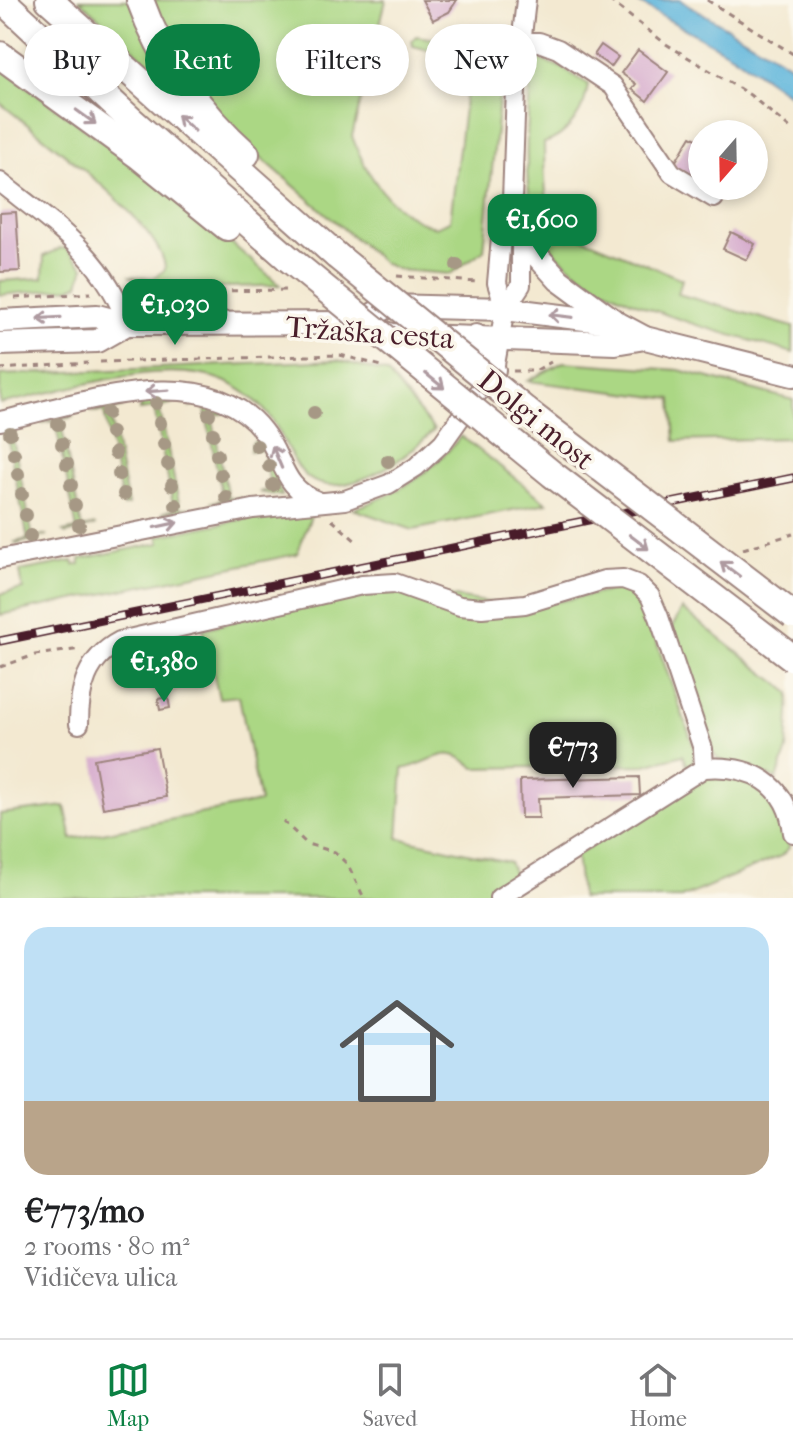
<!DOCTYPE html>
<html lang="en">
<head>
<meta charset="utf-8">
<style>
  :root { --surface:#fff; --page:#f2f2f2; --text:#202124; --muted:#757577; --line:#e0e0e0; --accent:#0b8043 }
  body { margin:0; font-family:"IM FELL French Canon",serif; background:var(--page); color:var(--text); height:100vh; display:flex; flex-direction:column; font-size:30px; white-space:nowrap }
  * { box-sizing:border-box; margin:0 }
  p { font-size:26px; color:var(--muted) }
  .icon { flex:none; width:44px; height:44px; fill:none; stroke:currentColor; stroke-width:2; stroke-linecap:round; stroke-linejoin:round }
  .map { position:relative; height:898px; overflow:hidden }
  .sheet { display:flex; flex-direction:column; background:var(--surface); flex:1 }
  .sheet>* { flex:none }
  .banner { position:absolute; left:24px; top:24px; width:746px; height:72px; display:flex; gap:16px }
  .needle { width:52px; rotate:200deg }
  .controls { position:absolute; left:688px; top:120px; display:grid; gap:16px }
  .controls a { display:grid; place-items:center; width:80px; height:80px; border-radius:50%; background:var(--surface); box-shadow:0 4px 12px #0003; font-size:40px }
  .price { position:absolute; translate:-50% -68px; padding:0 18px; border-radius:16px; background:var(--accent); color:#fff; font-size:26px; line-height:52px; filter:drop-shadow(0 2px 4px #0008) }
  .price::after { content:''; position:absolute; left:50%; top:48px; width:24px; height:18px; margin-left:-12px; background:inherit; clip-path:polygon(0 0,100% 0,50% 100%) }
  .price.selected { background:#222; color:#fff }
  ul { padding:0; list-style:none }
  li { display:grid; align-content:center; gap:16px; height:424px; padding:0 24px }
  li+li { border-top:2px solid var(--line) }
  li span { display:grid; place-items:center; height:248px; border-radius:24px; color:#555 }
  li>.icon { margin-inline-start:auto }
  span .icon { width:144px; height:144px; fill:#fffc; stroke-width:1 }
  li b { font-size:34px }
  .tag { padding:0 28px; border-radius:36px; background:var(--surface); box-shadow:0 4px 12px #0003; font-size:28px; line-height:72px }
  .tag.selected { background:var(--accent); color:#fff }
  .tabs { display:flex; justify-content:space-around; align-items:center; height:112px; border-top:2px solid var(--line); background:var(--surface); font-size:22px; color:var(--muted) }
  .tabs a { display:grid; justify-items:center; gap:4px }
  .tabs .selected { color:var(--accent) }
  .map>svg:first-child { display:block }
</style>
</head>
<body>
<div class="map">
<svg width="793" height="898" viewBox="0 0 793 898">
  <rect width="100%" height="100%" fill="#fbf7ec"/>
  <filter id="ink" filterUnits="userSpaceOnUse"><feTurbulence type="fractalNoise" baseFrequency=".0125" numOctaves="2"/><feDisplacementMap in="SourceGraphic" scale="16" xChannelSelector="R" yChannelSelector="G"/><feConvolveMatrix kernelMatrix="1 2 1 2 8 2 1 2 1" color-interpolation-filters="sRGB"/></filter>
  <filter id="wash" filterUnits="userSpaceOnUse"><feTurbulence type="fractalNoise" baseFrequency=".006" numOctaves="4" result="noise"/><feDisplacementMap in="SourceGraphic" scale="32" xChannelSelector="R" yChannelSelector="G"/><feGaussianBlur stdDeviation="1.8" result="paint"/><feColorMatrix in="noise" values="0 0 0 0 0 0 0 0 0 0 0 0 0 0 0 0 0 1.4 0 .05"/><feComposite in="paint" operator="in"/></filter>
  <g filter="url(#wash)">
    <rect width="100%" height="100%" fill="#f3e9d1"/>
    <!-- green -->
    <g fill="#abd784" stroke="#7a7b58" stroke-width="2">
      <polygon points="79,0 134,0 165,78"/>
      <path d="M151 0H386L352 136C367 177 392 214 435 227L450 221 468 75 462 59 413 46 412 40 416 36 504 49 484 250 450 274 399 270 383 263 248 146 197 88Z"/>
      <path d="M533 57 560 67 588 84C586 108 569 136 544 143 545 178 541 215 569 239L576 235 682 279 678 294 793 327V353C721 330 555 298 533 215 521 164 529 108 533 57Z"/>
      <path d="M0 67 173 193 280 285C251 286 147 292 130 276L153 278 165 270C166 225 37 133 0 103Z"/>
      <polygon points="61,248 67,249 84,267 79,284 71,288 0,295 0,281 43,278 44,256"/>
      <path d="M338 360 387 373 434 430C411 453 385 473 353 482 298 497 296 457 273 421 261 403 241 387 221 380 160 357 63 391 0 404V375Z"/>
      <polygon points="563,362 679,370 793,400 793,438 675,441 672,399 528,381"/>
      <polygon points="143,400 171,400 172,403 159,407 180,508 192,508 162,513 174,509 154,408 140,410"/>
      <polygon points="194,400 227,412 212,417 228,498 241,498 210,503 223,499 204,404 190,407"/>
      <polygon points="120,404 122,407 109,410 128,505 123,506 104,411 90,412"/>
      <polygon points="71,415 73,417 60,420 82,528 96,525 66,534 63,532 77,529 55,421 41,423"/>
      <polygon points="22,424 25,426 11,430 33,538 47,535 17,544 15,542 28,539 6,431 0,429"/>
      <path d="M461 436 547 503 413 530 353 509C399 494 431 473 461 436Z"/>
      <polygon points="258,439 265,443 282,496 259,492 271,489 263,449 250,451 251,444"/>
      <polygon points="312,513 297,554 0,615 0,594 23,589 20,571 73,561 74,565 80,564 80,559 160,543 158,536 259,516"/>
      <path d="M395 588 526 608 624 588 640 596 694 747 693 763 688 767 683 755 645 765 475 768C446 741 436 762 403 769L398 838 509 862 515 877 480 898H0V814L65 806 72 839 260 802 239 696 219 698 203 629 295 605Z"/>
      <polygon points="682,609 790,693 787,750 777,779 718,759 713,752 669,633"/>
      <path d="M737 774C777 796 783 801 789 848L781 856 681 898H581L576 855 709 776Z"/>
    </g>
    <!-- water -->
    <polygon fill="#5fb6dc" stroke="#546a84" stroke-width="2" points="633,0 680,0 787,63 793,68 793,97 732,55"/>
    <g id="blocks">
      <!-- building -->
      <g fill="#d7adce">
        <polygon points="422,0 457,0 449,12 433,20"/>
        <polygon points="601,45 618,57 611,67 594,55"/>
        <polygon points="638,50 668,72 647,101 632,89 636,84 621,73"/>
        <polygon points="691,136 702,142 702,183 673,166"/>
        <polygon points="16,212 20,271 0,272 0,213"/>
        <polygon points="731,232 755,244 747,260 723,249"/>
        <polygon points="168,697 170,708 160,710 158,699"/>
        <polygon points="157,748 166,797 103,808 94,759"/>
        <polygon points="639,777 640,795 538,798 539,818 521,818 520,780"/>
      </g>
    </g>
  </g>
  <g filter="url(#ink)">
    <use href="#blocks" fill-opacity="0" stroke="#9e847e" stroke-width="2"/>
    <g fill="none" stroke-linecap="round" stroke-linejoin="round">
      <defs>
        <g id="minor">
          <polyline points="519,42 539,42 558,49 613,86 672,173 714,198"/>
          <path d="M0 182C53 224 105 257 127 324"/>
          <polyline points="505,309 497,283 501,238 512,200 516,89 526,0"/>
          <path d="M0 421C77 405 205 356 263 431 284 457 282 489 318 501"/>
          <polyline points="0,559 253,509 345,500 389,484 416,467 443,442 494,370 505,309 521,285 521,238 512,200"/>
          <path d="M79 724C79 689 86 659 120 641L362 585 395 583 460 606 482 608 525 604 604 580 623 579 639 585 650 596 659 617 703 749 704 768"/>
          <path d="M499 898 704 768C750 764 788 783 793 833"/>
        </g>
        <g id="major">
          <polyline points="521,238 559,280 616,322"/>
          <polyline points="0,321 97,316 127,324 357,323 392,335 615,343 645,338"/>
          <polyline points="357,323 389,306 505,309 617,323 645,338 793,375"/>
          <polyline points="476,336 494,370"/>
          <polyline points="0,344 97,341 127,324"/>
        </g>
        <g id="highway">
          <polyline points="2,0 131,120 289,259"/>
          <polyline points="49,0 337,256"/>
          <path d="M140 0C161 59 200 113 246 154"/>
          <polyline points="0,55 138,155 227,227"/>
        </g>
      </defs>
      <!-- minor casing -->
      <use href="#minor" stroke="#9e847e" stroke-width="22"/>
      <!-- major casing -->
      <use href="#major" stroke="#9e847e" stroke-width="26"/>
      <!-- highway casing -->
      <use href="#highway" stroke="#9e847e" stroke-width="30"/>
      <!-- path -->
      <g stroke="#9e847e" stroke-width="3" stroke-dasharray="6 6" stroke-linecap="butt">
        <polyline points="609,0 666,44 750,95 793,131"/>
        <polyline points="707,0 793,54"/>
        <polyline points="397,276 477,282"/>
        <polyline points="135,292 291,290"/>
        <polyline points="15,298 91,293"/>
        <polyline points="100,362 340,355 382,366"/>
        <polyline points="0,369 88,363"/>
        <polyline points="513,371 535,371 551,362"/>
        <polyline points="332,520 357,542"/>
        <polyline points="743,549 793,534"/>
        <polyline points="0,667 35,655 81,649"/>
        <polyline points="283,821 307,844 335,852 348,865 364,898"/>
      </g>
      <!-- minor -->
      <use href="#minor" stroke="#fff" stroke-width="18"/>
      <!-- major -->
      <use href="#major" stroke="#fff" stroke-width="22"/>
      <!-- highway -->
      <use href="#highway" stroke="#fff" stroke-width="26"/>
      <defs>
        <polyline id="rail" points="0,641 793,478"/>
      </defs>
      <!-- rail casing -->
      <use href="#rail" stroke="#4a1f2b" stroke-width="9"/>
      <!-- rail -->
      <use href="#rail" stroke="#fbf7ec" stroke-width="6" stroke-dasharray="18" stroke-linecap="butt"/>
      <defs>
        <g id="highway-bridge">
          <polyline points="337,256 530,414 793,615"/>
          <polyline points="289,259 552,474 793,658"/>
        </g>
      </defs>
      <!-- highway-bridge casing -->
      <use href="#highway-bridge" stroke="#9e847e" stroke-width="30" stroke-linecap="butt"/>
      <!-- highway-bridge -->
      <use href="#highway-bridge" stroke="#fff" stroke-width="26"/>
    </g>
    <!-- trees -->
    <g fill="#a69885">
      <circle cx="457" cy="265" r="7"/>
      <circle cx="156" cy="403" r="7"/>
      <circle cx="107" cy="413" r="7"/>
      <circle cx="314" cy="413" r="7"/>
      <circle cx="209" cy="414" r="7"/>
      <circle cx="160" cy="423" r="7"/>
      <circle cx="58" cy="424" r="7"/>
      <circle cx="10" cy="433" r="7"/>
      <circle cx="111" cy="433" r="7"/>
      <circle cx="213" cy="434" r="7"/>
      <circle cx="62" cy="444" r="7"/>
      <circle cx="164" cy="444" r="7"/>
      <circle cx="257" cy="446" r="7"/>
      <circle cx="115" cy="453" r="7"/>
      <circle cx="14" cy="454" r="7"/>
      <circle cx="217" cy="455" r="7"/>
      <circle cx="388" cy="461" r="7"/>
      <circle cx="67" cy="464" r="7"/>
      <circle cx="168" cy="464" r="7"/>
      <circle cx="269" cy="466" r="7"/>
      <circle cx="18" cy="474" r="7"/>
      <circle cx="119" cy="474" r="7"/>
      <circle cx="221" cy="475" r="7"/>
      <circle cx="71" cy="485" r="7"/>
      <circle cx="172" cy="485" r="7"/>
      <circle cx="273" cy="485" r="7"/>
      <circle cx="22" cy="494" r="7"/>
      <circle cx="124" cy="494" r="7"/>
      <circle cx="226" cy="497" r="7"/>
      <circle cx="75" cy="505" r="7"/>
      <circle cx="176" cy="505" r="7"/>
      <circle cx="26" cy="515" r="7"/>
      <circle cx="79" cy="525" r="7"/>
      <circle cx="30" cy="536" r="7"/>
    </g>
    <!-- one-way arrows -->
    <defs><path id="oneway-shaft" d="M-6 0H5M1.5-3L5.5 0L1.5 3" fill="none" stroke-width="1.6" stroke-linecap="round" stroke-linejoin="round" transform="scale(2)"/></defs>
    <g stroke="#ae9aa0">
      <use href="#oneway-shaft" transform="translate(86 117) rotate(36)"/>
      <use href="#oneway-shaft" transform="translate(186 123) rotate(-138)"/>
      <use href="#oneway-shaft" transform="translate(561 316) rotate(-173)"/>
      <use href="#oneway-shaft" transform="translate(49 318) rotate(177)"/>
      <use href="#oneway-shaft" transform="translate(435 381) rotate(39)"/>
      <use href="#oneway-shaft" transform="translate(157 391) rotate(176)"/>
      <use href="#oneway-shaft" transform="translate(277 457) rotate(-113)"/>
      <use href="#oneway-shaft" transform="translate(166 525) rotate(-12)"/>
      <use href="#oneway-shaft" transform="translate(639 542) rotate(37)"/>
      <use href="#oneway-shaft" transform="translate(730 569) rotate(-143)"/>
    </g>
  </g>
  <g text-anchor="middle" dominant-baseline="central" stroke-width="7" stroke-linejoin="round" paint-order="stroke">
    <!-- street labels -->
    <g font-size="30" fill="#4a1f2b" stroke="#fbf7ec">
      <text transform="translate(370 333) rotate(4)">Tržaška cesta</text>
      <text transform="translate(536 420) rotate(39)">Dolgi most</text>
    </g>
  </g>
</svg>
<div class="controls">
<a><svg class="needle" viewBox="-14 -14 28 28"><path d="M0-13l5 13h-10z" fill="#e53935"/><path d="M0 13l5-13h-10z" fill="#757577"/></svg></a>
</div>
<b class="price" style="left:542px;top:262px">€1,600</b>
<b class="price" style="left:175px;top:347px">€1,030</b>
<b class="price" style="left:164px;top:704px">€1,380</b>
<b class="price selected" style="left:573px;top:790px">€773</b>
<div class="banner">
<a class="tag">Buy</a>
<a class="tag selected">Rent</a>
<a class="tag">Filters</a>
<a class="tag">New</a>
</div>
</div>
<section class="sheet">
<ul>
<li><span style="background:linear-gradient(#bfe0f5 70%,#b9a48a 0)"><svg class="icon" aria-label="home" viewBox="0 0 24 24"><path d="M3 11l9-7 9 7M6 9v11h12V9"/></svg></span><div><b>€773/mo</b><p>2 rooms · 80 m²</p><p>Vidičeva ulica</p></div></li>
</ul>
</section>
<nav class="tabs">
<a class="selected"><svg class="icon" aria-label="map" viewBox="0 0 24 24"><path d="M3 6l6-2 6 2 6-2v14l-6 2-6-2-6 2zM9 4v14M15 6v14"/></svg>Map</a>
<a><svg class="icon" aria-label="saved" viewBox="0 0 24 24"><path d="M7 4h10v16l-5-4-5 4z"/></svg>Saved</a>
<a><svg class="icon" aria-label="home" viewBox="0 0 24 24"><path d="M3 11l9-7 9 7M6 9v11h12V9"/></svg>Home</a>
</nav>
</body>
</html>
